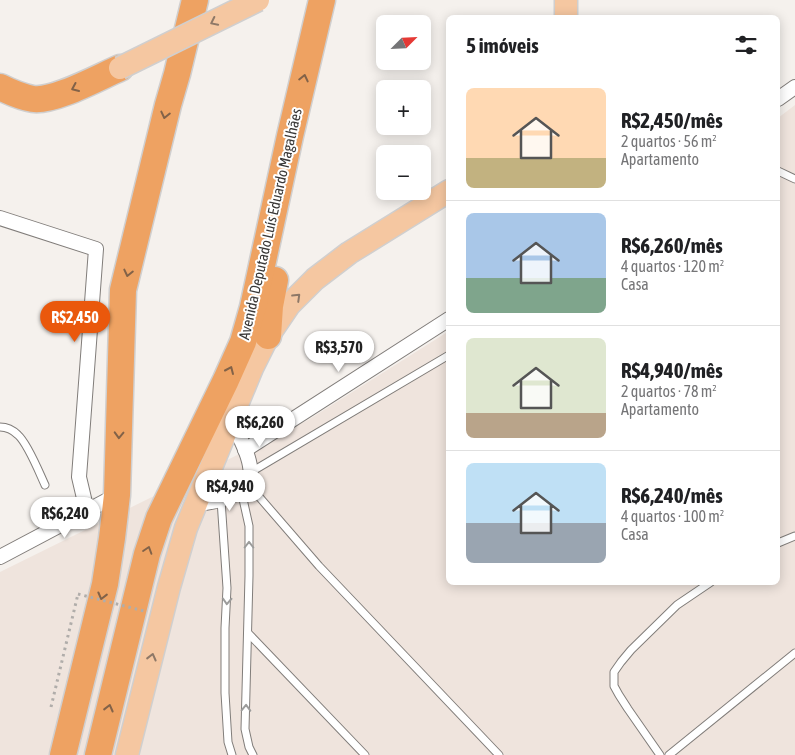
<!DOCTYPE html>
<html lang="pt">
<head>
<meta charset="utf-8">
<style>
  :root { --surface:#fff; --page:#f2f2f2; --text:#202124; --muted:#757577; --line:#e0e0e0; --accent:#ea580c }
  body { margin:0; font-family:"Asap Condensed",sans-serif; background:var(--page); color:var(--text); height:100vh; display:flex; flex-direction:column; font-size:19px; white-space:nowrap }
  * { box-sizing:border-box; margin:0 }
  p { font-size:16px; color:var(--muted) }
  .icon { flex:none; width:28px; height:28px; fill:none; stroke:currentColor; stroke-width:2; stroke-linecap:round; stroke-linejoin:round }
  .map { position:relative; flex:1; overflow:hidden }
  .drawer { position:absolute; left:446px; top:15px; width:334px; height:570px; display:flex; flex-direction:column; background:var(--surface); border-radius:8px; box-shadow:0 2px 12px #0003 }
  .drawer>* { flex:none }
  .needle { width:32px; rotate:66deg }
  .controls { position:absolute; left:376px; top:15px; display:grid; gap:10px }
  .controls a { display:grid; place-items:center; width:55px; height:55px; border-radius:8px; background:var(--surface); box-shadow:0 2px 12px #0003; font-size:25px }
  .price { position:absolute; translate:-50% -42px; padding:0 11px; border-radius:18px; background:#fff; color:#222; font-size:16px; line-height:32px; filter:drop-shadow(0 1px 2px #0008) }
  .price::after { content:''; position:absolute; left:50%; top:30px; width:15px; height:11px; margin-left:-8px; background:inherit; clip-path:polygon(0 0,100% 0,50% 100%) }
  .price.active { background:var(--accent); color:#fff }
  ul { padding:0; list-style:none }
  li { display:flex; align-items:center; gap:15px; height:125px; padding:0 20px }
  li+li { border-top:1px solid var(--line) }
  li span { display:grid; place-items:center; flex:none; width:140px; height:100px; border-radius:8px; color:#555 }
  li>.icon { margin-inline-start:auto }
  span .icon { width:60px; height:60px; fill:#fffc; stroke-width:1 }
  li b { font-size:21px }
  h2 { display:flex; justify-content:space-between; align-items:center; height:60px; padding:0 20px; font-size:21px }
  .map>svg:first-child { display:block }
</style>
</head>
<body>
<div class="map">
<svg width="795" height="755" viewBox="0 0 795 755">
  <rect width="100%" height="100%" fill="#f5f1ed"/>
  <!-- built -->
  <polygon fill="#efe4dd" points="795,105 795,755 0,755 0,572 308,420 449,331 449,582 778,582 778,118"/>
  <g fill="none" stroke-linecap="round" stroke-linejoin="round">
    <defs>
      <g id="lane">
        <polyline points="778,171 795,179"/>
        <path d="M0 427C7 427 13 430 18 435 28 444 39 472 45 485"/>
        <polyline points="251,472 449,355"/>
        <polyline points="248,484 319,566 499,755"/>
        <polyline points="241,490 249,526 249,576 245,729 249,747 253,755"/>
        <polyline points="221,500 227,588 225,628 225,693 228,742 232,755"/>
        <polyline points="778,543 795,536"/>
        <polyline points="248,633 365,755"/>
        <polyline points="660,755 628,709 619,695 614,686 614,672 621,662 631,650 677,605 711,582"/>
        <polyline points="669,755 795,653"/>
      </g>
      <g id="street">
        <polyline points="778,99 795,87"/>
        <polyline points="0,218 96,249 79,477 87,511"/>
        <polyline points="245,450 449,319"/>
        <path d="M195 505C204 503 214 502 223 499 231 496 245 491 249 482 256 464 238 435 231 419"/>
        <polyline points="0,557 117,495"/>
      </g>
      <g id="primary">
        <polyline points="566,18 566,0"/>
        <polyline points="127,755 169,587 186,528 252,368 268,336 289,305 315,279 349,253 449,191"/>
      </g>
      <g id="highway">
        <path d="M0 87C10 92 21 97 33 99 54 102 99 77 120 68"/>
        <polyline points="268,336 270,306 275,280"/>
        <polyline points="63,755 105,584 112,538 117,495 123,290 168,105 177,74 195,0"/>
        <polyline points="98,755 147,554 159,518 226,380 243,342 253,307 290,136 322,0"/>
      </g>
    </defs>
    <!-- lane casing -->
    <use href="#lane" stroke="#817d7a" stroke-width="9"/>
    <!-- street casing -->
    <use href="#street" stroke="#817d7a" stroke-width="16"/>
    <!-- primary casing -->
    <use href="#primary" stroke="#d0cfcf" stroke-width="25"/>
    <!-- highway casing -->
    <use href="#highway" stroke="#d0cfcf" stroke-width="29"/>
    <!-- path -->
    <polyline stroke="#b0adaa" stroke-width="3" stroke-dasharray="2.5 4" stroke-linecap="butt" points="51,707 78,594"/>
    <!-- lane -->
    <use href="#lane" stroke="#fff" stroke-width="7"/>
    <!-- street -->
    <use href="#street" stroke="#fff" stroke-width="14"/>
    <!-- primary -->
    <use href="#primary" stroke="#f5c7a1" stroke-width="22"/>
    <!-- highway -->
    <use href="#highway" stroke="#eea262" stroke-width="26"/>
    <defs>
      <polyline id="primary-bridge" points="120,68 258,0"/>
    </defs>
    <!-- primary-bridge casing -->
    <use href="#primary-bridge" stroke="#d0cfcf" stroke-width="25" stroke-linecap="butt"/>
    <!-- path-bridge -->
    <polyline stroke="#b0adaa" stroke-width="3" stroke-dasharray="2.5 4" stroke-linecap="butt" points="78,594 144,611"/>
    <!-- primary-bridge -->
    <use href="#primary-bridge" stroke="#f5c7a1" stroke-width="22"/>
  </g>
  <!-- one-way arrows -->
  <defs><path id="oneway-chevron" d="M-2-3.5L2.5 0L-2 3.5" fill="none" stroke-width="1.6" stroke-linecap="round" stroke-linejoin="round" transform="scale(1.25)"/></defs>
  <g stroke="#8e7867">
    <use href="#oneway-chevron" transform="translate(214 22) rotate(154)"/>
    <use href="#oneway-chevron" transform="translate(297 297) rotate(-44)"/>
    <use href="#oneway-chevron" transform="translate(152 657) rotate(-76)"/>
  </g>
  <g stroke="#826248">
    <use href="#oneway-chevron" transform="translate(304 78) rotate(-77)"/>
    <use href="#oneway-chevron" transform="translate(75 88) rotate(156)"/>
    <use href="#oneway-chevron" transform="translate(165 115) rotate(103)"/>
    <use href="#oneway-chevron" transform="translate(128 273) rotate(103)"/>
    <use href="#oneway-chevron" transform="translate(230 370) rotate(-66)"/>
    <use href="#oneway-chevron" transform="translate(119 435) rotate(92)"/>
    <use href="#oneway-chevron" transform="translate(148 550) rotate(-72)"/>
    <use href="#oneway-chevron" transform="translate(102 596) rotate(104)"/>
    <use href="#oneway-chevron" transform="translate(109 708) rotate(-76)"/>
  </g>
  <g stroke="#9c9c9b">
    <use href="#oneway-chevron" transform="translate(249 545) rotate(-90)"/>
    <use href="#oneway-chevron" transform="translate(227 601) rotate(93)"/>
    <use href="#oneway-chevron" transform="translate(246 708) rotate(-89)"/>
  </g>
  <g text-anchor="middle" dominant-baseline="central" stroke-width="4" stroke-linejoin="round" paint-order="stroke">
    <!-- street labels -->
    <g font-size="15" fill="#3a3837" stroke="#fff">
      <text transform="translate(270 224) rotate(-77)">Avenida Deputado Luís Eduardo Magalhães</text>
    </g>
  </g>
</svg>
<div class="controls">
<a><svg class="needle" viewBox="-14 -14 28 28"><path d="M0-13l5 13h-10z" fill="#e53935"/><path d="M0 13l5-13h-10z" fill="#757577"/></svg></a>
<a>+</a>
<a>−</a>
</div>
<b class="price active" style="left:75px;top:343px">R$2,450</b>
<b class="price" style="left:339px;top:373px">R$3,570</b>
<b class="price" style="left:260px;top:448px">R$6,260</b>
<b class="price" style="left:230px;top:512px">R$4,940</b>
<b class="price" style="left:65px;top:539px">R$6,240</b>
<section class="drawer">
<h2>5 imóveis<svg class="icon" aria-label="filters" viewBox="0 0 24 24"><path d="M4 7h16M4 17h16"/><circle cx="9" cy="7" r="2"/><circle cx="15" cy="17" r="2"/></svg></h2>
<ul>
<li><span style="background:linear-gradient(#ffd9b3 70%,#c2b280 0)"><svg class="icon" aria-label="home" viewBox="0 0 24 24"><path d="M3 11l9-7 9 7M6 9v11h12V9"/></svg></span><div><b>R$2,450/mês</b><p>2 quartos · 56 m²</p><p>Apartamento</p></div></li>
<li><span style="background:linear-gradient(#a9c7e8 65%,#7fa58c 0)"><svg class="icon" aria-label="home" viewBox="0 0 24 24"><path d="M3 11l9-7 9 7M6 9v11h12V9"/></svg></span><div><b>R$6,260/mês</b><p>4 quartos · 120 m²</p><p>Casa</p></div></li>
<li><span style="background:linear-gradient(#dfe7d0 75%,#b9a48a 0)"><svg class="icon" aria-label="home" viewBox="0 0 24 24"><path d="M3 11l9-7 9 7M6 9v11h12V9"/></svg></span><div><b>R$4,940/mês</b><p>2 quartos · 78 m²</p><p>Apartamento</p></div></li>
<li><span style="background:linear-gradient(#bfe0f5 60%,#9aa5b1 0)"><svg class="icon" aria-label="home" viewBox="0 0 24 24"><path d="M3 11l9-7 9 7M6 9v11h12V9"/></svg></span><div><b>R$6,240/mês</b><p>4 quartos · 100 m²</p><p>Casa</p></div></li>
</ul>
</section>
</div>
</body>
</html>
